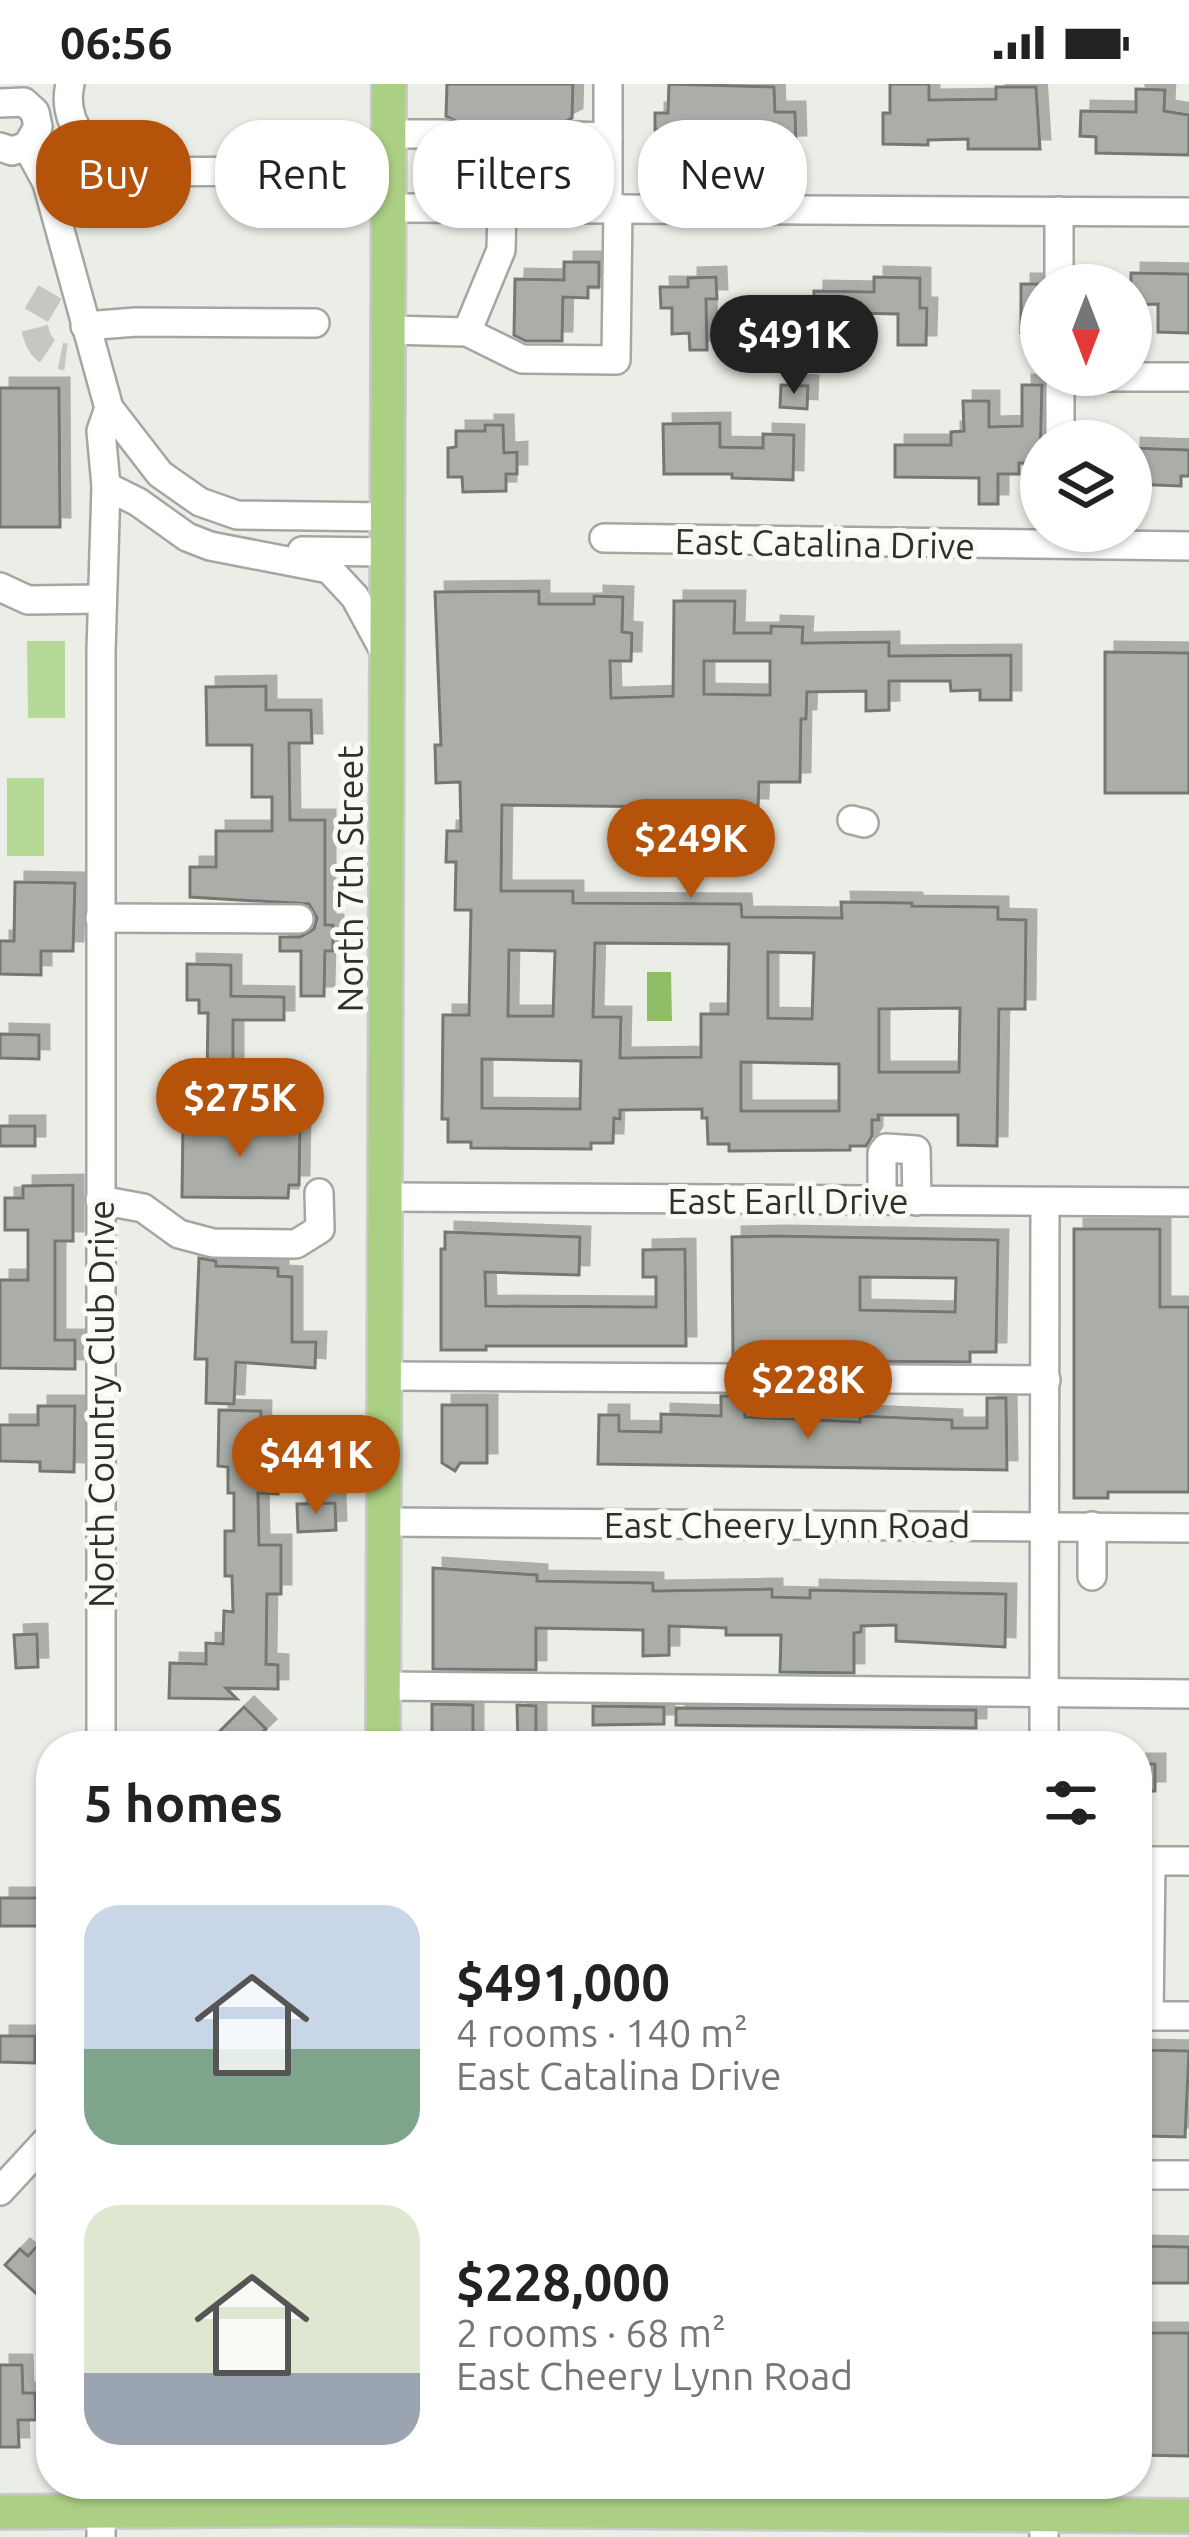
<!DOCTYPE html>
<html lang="en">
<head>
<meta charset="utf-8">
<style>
  :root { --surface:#fff; --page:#f6f6f6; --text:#222; --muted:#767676; --accent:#b45309 }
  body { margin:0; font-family:Ubuntu,sans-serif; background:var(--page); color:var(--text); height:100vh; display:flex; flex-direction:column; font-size:45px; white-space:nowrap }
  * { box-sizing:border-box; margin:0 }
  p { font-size:39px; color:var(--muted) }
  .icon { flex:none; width:66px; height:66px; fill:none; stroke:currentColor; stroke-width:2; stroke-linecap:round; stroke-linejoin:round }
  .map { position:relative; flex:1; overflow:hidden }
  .panel { position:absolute; left:36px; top:1647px; width:1116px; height:768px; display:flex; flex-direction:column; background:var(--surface); border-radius:48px; box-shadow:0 3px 9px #0004 }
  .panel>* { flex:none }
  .banner { position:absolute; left:36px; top:36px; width:1119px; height:108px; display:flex; gap:24px }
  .needle { width:78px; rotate:180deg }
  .tools { position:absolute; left:1020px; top:180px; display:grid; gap:24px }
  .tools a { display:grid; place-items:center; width:132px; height:132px; border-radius:50%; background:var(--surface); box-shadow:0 3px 9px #0004; font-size:60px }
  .price { position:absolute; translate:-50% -102px; padding:0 27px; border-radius:42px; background:var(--accent); color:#fff; font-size:39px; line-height:78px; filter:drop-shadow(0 3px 6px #0008) }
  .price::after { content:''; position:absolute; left:50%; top:72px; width:36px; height:27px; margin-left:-18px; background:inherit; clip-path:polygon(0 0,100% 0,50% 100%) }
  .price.current { background:#222; color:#fff }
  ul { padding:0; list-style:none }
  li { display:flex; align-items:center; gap:36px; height:300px; padding:0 48px }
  li span { display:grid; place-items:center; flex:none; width:336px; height:240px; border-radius:36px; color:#555 }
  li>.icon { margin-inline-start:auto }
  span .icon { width:144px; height:144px; fill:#fffc; stroke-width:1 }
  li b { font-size:51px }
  h2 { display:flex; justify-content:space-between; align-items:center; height:144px; padding:0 48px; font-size:51px }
  .tag { padding:0 42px; border-radius:48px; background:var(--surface); box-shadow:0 3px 9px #0004; font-size:42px; line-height:108px }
  .tag.current { background:var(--accent); color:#fff }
  .status { display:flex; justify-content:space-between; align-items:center; height:84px; padding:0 60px; background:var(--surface); direction:ltr }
  .status svg { height:33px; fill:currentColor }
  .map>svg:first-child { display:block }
</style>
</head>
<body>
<div class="status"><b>06:56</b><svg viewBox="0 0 49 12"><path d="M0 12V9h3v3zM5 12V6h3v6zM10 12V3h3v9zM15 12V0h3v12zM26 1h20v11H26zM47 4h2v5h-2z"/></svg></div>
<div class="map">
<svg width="1189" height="2453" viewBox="0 0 1189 2453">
  <defs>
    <filter id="shadow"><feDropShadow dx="10" dy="-10" stdDeviation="0" flood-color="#0004"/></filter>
  </defs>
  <rect width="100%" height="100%" fill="#eaeee7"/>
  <!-- green -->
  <g fill="#b5da97">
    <polygon points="27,557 65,557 65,634 28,634"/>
    <rect x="7" y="694" width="37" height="78"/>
  </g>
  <!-- water -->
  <polygon fill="#8fbe66" points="647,888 671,888 672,937 647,937"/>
  <!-- building -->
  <g fill="#abaea8" stroke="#747872" stroke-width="3" fill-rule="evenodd" filter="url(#shadow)">
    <polygon points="447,0 573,0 572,34 557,42 554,53 562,67 572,70 571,88 446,86 446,68 456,65 464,51 461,40 446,32"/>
    <polygon points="669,0 774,3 775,28 795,28 796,61 745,62 745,44 685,44 685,65 663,65 663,46 655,46 655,29 668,29"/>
    <polygon points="890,0 929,0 929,16 996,15 996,3 1036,3 1040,65 968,65 968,55 928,56 928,61 883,60 883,29 890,29"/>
    <polygon points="1136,5 1165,6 1164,27 1189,31 1189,71 1096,69 1096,53 1080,52 1081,27 1136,28"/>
    <polygon points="564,178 599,178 599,203 588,203 588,214 563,213 562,257 526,257 514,251 515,195 564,196"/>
    <polygon points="1131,189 1189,190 1189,249 1158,248 1158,220 1131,221"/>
    <polygon points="716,193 717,215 706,215 707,266 690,266 689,249 672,250 672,224 661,224 660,203 688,203 688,194"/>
    <polygon points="874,193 920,194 920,224 927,224 926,261 898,261 898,230 854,229 854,243 813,242 814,207 874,208"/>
    <rect x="1021" y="200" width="17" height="49"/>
    <polygon points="781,301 808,302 807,325 780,323"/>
    <polygon points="1022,301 1042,301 1040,379 1019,379 1019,390 998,390 998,420 979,420 979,394 895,393 895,361 951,361 951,348 964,347 963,317 989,317 989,343 1022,342"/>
    <polygon points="0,304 59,304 60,443 0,443"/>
    <polygon points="720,339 720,363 763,364 763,350 794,351 793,396 732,394 732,390 664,390 663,340"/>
    <polygon points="485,341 503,341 504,369 517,368 517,390 506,390 506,407 463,408 462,393 448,393 448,364 456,363 456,347 485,347"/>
    <polygon points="1131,364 1189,366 1189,392 1181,392 1181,402 1131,400"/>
    <path d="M539 507V520H594V512L623 513 622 548 632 549 631 577H610L611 614 673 612 674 517H735L734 549H771V542L803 543 802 559 889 558V572L1011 571V616H980V606L951 607 950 597H889V626L866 627V607L807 608 806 635H801L800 698H759L758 724 502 721 501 807H573V819L741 820 742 833 842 834 841 818 912 819V822L998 823V835L1026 836 1025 925H999L997 1062 958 1061V1031H878L879 1036H872V1052L866 1062H850V1066L729 1067V1060H708L707 1034H702V1025L620 1026V1035L614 1034 613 1059H591V1065L471 1064V1058H448V1035H442L443 931H469L471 826H455L456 778H446L447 747H461L460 698 436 699 435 661H441L435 508ZM704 577H770V611L704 610ZM595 859 729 860 728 930H701V973L620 974 621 933H593ZM509 866 555 867 553 932H508ZM768 868 814 869 812 935 768 934ZM960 924 959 988H879V925ZM482 975 581 977 580 1025 482 1024ZM741 978 839 980V1027H741Z"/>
    <polygon points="1105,568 1189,569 1189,709 1105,709"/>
    <polygon points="266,602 266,626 311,626 312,659 289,659 290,736 325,736 325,841 333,841 333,867 325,867 324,912 301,912 301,867 280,867 280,853 300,853 314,845 317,834 309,820 190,813 190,783 216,783 216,747 272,747 272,713 252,713 252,661 207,661 206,603"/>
    <polygon points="15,798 75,799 73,867 41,867 41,891 0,890 0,857 14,857"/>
    <polygon points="187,880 231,881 231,912 284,913 284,936 233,936 233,996 207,996 208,929 199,929 199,916 187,916"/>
    <polygon points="0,950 39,951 39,975 0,974"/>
    <polygon points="183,1039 300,1041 299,1101 289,1101 288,1114 182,1113"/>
    <rect x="0" y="1042" width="35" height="20"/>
    <polygon points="73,1101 73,1157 55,1157 55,1256 75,1256 75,1285 0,1284 0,1196 28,1196 28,1146 5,1146 5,1114 23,1114 23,1102"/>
    <polygon points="1074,1145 1160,1145 1160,1223 1189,1223 1189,1408 1108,1408 1108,1414 1074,1414"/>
    <polygon points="445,1148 580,1153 579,1191 485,1188 486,1222 656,1223 656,1193 643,1193 643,1166 685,1165 686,1262 486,1262 486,1266 441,1266 441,1165 445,1165"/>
    <path d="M776 1152 998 1156 996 1268H970V1278L733 1276 732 1153ZM860 1193 956 1194 955 1228 860 1226Z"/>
    <polygon points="199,1174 216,1177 216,1182 278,1184 278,1192 292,1193 292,1258 316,1258 315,1284 236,1278 234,1320 206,1319 207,1275 195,1275"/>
    <polygon points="721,1312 744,1312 745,1333 860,1338 860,1332 952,1336 952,1344 987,1344 987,1314 1006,1314 1007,1386 598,1380 599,1331 619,1331 619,1347 661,1348 661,1330 721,1332"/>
    <polygon points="442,1321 487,1321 487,1379 460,1379 455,1387 442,1379"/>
    <polygon points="38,1322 75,1322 74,1388 40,1387 40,1378 0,1377 0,1341 38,1341"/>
    <polygon points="219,1326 261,1327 260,1372 279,1372 278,1410 258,1409 259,1461 281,1461 281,1510 267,1510 266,1580 278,1581 278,1605 226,1604 237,1615 169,1614 170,1579 206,1580 206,1559 223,1560 224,1527 233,1528 232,1492 225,1492 225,1447 234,1447 234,1409 228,1409 228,1383 218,1382"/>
    <polygon points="335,1419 336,1446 298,1448 297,1420"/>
    <polygon points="433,1484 537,1491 537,1497 653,1499 653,1507 772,1505 772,1513 810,1514 810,1506 1006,1510 1005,1563 896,1557 896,1541 861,1542 861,1548 854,1549 854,1589 780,1588 781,1551 726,1551 726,1544 669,1542 669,1571 643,1572 643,1546 536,1544 536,1586 433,1585"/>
    <polygon points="37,1550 38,1583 16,1584 14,1551"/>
    <polygon points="432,1620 473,1621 473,1662 432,1662"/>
    <polygon points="517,1621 536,1622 536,1662 518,1662"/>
    <polygon points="593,1622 664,1623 664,1640 593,1641"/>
    <polygon points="244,1623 266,1645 248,1662 205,1662"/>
    <polygon points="676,1624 976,1626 976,1644 676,1641"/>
    <rect x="1137" y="1680" width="18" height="27"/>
    <rect x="0" y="1814" width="40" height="28"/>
    <polygon points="0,1952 35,1952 35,1979 0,1978"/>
    <polygon points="1137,1966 1189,1967 1185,2053 1148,2052 1148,2036 1137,2035"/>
    <polygon points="51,2147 51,2223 5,2181 20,2165 28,2172"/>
    <polygon points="1137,2162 1189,2163 1189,2199 1137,2199"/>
    <polygon points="1137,2249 1189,2249 1189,2372 1137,2371"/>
    <polygon points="0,2281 22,2281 23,2309 35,2309 36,2336 18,2336 19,2363 0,2363"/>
  </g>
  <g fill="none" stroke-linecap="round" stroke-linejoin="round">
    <!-- minor-tunnel -->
    <g stroke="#c5c8c2" stroke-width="27" stroke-dasharray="27 14" stroke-linecap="butt">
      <polyline points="446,50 572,52"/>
      <path d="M50 208 33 237C38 260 42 270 66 273"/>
    </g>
    <defs>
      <g id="minor">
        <path d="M70 0C61 39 88 57 104 88"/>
        <polyline points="0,19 24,18 35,28 38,43 27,62 12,67 0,63"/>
        <polyline points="389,50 446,50"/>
        <polyline points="572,52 608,53"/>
        <polyline points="27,62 47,99 109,324 160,390 200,418 237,431 388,433"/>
        <polyline points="47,99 89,88 316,87"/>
        <polyline points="390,124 1189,128"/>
        <polyline points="608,124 608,0"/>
        <polyline points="1059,127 1059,201"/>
        <polyline points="85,242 136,238 315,239"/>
        <polyline points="389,246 467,248 522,275 616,276 618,124"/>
        <polyline points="467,248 501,166 502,124"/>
        <polyline points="1060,291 1060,357"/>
        <polyline points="1060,293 1189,293"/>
        <polyline points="109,324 101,347 106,402 138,418 187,453 210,462 329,485 355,513 387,572"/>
        <polyline points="604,454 1189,462"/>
        <polyline points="302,467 388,468"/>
        <polyline points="0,503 28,516 101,515"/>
        <polyline points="852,736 864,739"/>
        <polyline points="100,834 299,835"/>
        <polyline points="388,1113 1189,1118"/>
        <polyline points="100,1116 143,1124 179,1150 213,1159 296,1160 320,1145 319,1109"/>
        <polyline points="882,1117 882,1069 886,1064 916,1066 917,1117"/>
        <polyline points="386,1292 1046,1296"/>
        <polyline points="385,1438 1189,1444"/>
        <polyline points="1092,1442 1092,1492"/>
        <polyline points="383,1602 1189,1610"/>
        <polyline points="101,1662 101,567 106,402"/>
        <polyline points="1044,1662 1045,1118"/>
        <polyline points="1137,1777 1189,1777"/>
        <polyline points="1151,1777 1149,1932 1189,1932"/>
        <polyline points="1137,2091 1189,2091"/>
        <polyline points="0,2107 51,2052"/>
        <polyline points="1043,2400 1044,2453"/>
        <polyline points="587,2426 587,2400"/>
        <polyline points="101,2427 101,2453"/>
      </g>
      <g id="major">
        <polyline points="383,1662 389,0"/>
        <polyline points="0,2428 345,2425 1189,2432"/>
      </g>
    </defs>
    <!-- minor casing -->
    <use href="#minor" stroke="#a4a7a1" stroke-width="32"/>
    <!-- major casing -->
    <use href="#major" stroke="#c9c9c9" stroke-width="38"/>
    <!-- minor -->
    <use href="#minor" stroke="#fff" stroke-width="27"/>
    <!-- major -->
    <use href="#major" stroke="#acd083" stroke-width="33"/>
  </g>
  <g text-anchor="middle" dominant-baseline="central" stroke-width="10" stroke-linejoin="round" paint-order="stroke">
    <!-- street labels -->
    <g font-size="36" fill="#2f302e" stroke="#f7fbf4">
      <text transform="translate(825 459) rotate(1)">East Catalina Drive</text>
      <text transform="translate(349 795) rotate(-90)">North 7th Street</text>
      <text x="788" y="1116">East Earll Drive</text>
      <text transform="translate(100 1320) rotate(-90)">North Country Club Drive</text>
      <text x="787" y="1440">East Cheery Lynn Road</text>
    </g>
  </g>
</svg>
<div class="tools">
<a><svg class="needle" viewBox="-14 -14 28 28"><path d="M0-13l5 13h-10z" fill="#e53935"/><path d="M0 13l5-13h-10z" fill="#767676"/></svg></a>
<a><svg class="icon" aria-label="layers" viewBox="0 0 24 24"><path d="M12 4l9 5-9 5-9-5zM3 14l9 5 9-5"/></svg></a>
</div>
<b class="price current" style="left:794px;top:313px">$491K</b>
<b class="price" style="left:691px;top:817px">$249K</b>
<b class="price" style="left:240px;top:1076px">$275K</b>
<b class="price" style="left:808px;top:1358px">$228K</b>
<b class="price" style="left:316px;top:1433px">$441K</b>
<div class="banner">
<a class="tag current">Buy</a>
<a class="tag">Rent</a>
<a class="tag">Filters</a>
<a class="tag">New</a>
</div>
<section class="panel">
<h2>5 homes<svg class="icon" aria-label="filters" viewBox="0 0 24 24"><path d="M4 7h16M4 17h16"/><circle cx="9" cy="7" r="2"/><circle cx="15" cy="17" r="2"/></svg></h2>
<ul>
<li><span style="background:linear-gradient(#c9d6e8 60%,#7fa58c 0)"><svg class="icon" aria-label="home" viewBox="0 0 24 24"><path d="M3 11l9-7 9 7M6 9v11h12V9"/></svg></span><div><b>$491,000</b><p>4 rooms · 140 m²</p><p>East Catalina Drive</p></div></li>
<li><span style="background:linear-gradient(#dfe7d0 70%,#9aa5b1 0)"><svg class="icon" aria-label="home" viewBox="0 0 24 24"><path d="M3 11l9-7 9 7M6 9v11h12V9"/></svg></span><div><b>$228,000</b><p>2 rooms · 68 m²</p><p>East Cheery Lynn Road</p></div></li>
</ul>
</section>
</div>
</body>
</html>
